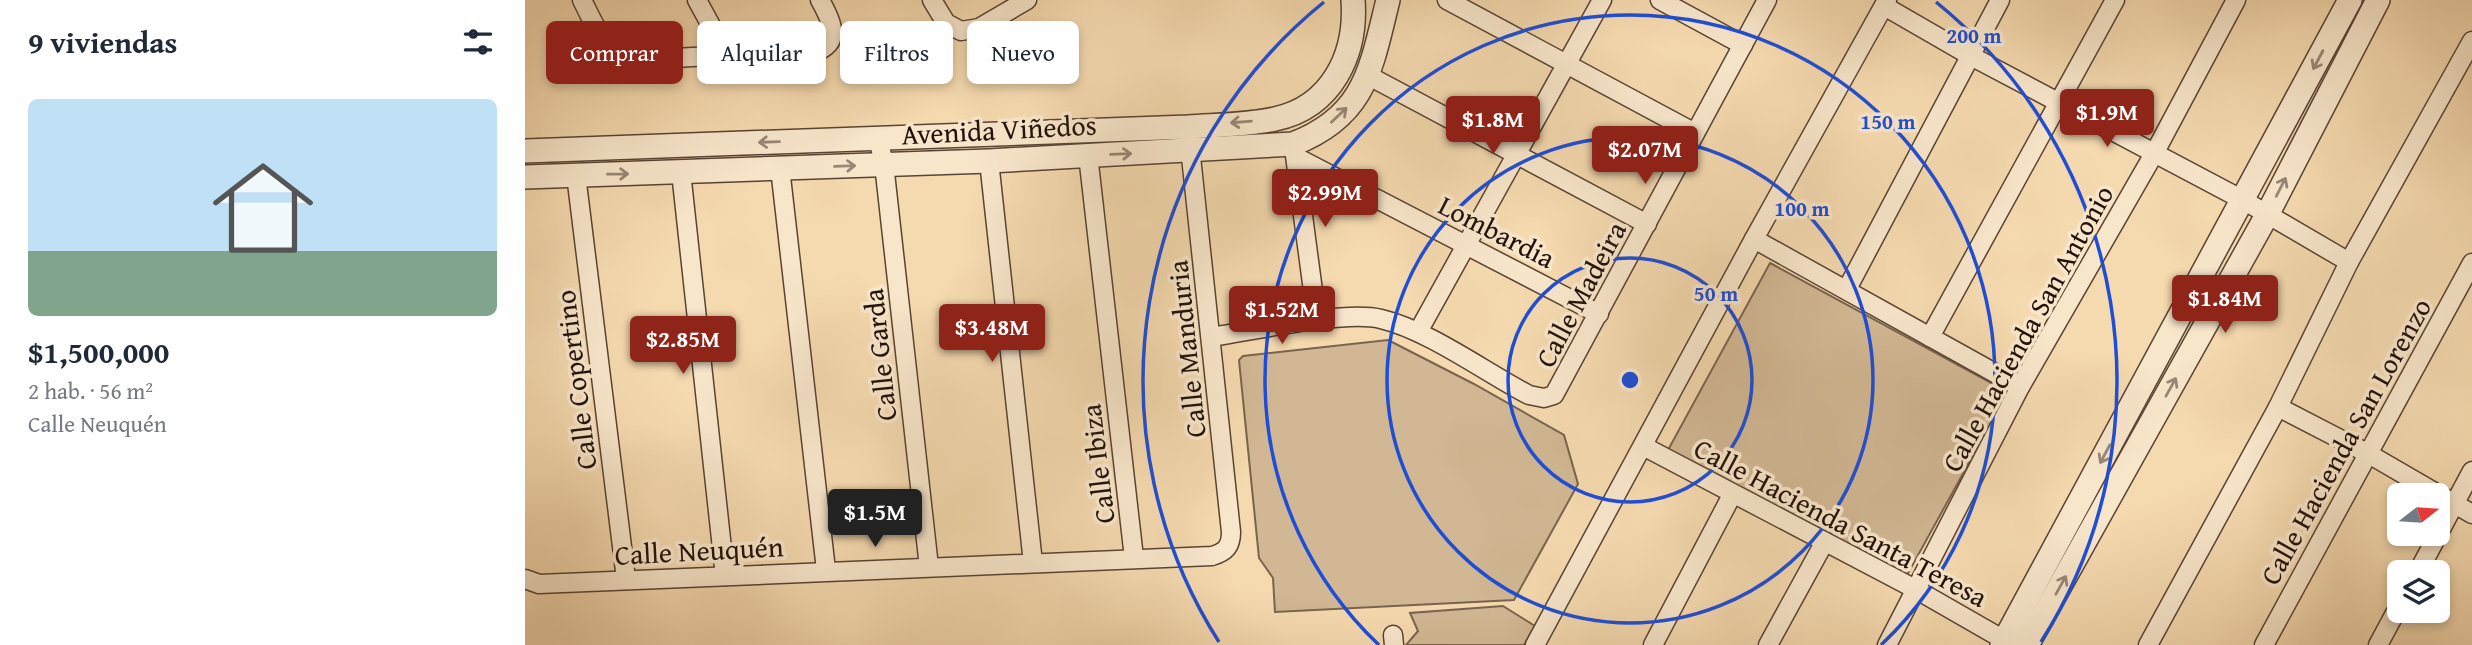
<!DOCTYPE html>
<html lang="es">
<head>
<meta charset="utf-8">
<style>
  :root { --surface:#fff; --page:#f2f2f3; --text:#1f2937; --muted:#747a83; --accent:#8f2418 }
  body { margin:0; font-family:"Gentium Book Plus",serif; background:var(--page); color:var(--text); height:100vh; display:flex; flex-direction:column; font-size:26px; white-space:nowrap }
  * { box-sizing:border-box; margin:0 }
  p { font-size:23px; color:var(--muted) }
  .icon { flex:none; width:38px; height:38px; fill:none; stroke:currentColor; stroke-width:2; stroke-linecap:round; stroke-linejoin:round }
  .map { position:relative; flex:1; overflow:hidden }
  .details { display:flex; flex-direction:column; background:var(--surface); width:525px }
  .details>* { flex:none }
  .top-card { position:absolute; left:21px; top:21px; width:665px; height:63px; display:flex; gap:14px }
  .needle { width:46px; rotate:73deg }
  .buttons { position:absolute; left:1862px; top:483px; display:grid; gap:14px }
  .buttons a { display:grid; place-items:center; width:63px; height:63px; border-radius:10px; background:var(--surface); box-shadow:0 4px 10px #0003; font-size:35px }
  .price { position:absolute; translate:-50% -60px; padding:0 16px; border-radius:7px; background:var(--accent); color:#fff; font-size:23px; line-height:46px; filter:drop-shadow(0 2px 4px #0008) }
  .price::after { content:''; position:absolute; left:50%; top:42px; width:21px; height:16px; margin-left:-10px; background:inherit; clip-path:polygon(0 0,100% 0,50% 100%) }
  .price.selected { background:#222; color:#fff }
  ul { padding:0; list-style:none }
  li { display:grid; align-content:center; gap:14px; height:371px; padding:0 28px }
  li span { display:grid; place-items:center; height:217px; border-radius:10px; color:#555 }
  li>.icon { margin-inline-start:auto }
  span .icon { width:126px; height:126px; fill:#fffc; stroke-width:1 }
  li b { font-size:30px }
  h2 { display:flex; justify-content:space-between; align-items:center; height:84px; padding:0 28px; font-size:30px }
  .chip { padding:0 24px; border-radius:10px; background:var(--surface); box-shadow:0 4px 10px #0003; font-size:24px; line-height:63px }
  .chip.selected { background:var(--accent); color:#fff }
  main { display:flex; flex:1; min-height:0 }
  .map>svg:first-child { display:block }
</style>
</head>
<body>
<main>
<section class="details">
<h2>9 viviendas<svg class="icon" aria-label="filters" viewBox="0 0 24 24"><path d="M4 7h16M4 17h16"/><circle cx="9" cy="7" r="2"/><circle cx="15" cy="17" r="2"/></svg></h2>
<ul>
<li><span style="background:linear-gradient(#bfe0f5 70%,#7fa58c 0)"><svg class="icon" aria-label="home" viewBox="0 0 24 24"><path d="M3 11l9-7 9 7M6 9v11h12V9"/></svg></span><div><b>$1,500,000</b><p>2 hab. · 56 m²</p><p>Calle Neuquén</p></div></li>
</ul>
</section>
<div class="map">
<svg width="1947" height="645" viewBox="0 0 1947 645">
  <rect width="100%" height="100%" fill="#f5d9af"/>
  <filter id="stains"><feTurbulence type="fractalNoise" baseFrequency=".00286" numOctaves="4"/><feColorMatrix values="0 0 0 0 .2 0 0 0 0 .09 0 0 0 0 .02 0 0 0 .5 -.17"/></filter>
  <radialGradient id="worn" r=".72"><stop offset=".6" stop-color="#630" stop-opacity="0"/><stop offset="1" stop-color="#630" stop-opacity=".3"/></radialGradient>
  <!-- green -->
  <g fill="#d1b793" stroke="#7a644f" stroke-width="2">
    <polygon points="1245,263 1483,392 1381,577 1143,450"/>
    <polygon points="863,340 949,384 1039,435 1053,484 989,600 750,612 748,578 734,558 714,360 718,356"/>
    <polygon points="978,606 1010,626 999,645 881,645 893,631 885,613"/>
  </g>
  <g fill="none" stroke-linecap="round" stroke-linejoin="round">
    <defs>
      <g id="minor">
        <path d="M57 0C71 27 80 56 114 60L295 50C317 39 304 16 295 0"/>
        <polyline points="172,0 202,55"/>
        <polyline points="407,0 421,23 436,31 454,28 502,0"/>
        <polyline points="922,0 1170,133"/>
        <polyline points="1135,0 1218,45"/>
        <polyline points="1359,6 1444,55 1718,200 1824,262"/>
        <polyline points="844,76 1122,224"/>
        <polyline points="353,138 359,164 404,567"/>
        <polyline points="769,148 792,321"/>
        <polyline points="563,155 609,558"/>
        <polyline points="771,157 1074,314"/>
        <polyline points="464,161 508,563"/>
        <polyline points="255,168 301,570"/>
        <polyline points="156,172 200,576"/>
        <polyline points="51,175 101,579"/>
        <polyline points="1229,239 1495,387"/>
        <polyline points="1322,289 1475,0"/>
        <polyline points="893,332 1077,0"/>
        <path d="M686 337C727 331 820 310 856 319 903 330 960 372 1004 395L1019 398 1029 395 1242 0"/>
        <polyline points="1405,337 1590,0"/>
        <polyline points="1753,407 1842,453 1947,514"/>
        <polyline points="1118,446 1392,590 1488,645"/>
        <polyline points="1893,572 1947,471"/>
        <path d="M0 579 14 584 687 556C701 552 706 546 706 532L664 138"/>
        <polyline points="868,635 869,645"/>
        <polyline points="1010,645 1229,239 1362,0"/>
        <polyline points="1128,645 1207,495"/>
        <polyline points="1243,645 1299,543"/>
        <polyline points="1362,645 1495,387 1630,152 1711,0"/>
        <polyline points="1623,645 1753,407 1824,262 1947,41"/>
        <polyline points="1739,645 1947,263"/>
        <polyline points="1853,645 1874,606"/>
      </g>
      <g id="tertiary">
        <path d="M0 151 663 127C692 125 722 125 750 119 807 107 832 54 828 0"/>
        <path d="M0 177 464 161 768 144C841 116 846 68 863 0"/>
        <polyline points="1477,645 1825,0"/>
        <polyline points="1502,645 1742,215 1853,0"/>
      </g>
    </defs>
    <!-- minor casing -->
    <use href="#minor" stroke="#584434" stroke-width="21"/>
    <!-- tertiary casing -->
    <use href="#tertiary" stroke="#584434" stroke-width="26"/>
    <!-- minor -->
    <use href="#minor" stroke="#f8e6cb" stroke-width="18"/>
    <!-- tertiary -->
    <use href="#tertiary" stroke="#f8e6cb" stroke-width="23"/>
  </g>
  <!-- one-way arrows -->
  <defs><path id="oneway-shaft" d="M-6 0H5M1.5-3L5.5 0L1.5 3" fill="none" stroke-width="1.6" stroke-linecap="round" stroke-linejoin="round" transform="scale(1.75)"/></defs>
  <g stroke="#988775">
    <use href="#oneway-shaft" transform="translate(1793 60) rotate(118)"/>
    <use href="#oneway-shaft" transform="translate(814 115) rotate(-43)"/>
    <use href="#oneway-shaft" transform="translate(716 122) rotate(175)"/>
    <use href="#oneway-shaft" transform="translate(244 142) rotate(178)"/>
    <use href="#oneway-shaft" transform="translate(596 154) rotate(-2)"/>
    <use href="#oneway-shaft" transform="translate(320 166) rotate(-2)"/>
    <use href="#oneway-shaft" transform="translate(93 174) rotate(-1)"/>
    <use href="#oneway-shaft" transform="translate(1756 187) rotate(-63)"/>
    <use href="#oneway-shaft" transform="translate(1646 387) rotate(-61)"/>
    <use href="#oneway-shaft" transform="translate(1580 454) rotate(118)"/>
    <use href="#oneway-shaft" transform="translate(1536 585) rotate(-61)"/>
  </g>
  <!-- distance rings -->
  <g fill="none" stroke="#1d4ed8" stroke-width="3.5">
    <circle cx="1105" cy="380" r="122"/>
    <circle cx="1105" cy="380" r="243"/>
    <path d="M854 645A365 365 0 1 1 1356 645"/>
    <path d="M694 642A487 487 0 0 1 799 2M1411 2A487 487 0 0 1 1516 642"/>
  </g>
  <g text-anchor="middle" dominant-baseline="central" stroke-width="7" stroke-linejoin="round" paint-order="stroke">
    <!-- street labels -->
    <g font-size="28" fill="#23120b" stroke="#f8e6cb">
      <text transform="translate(474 129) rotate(-3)">Avenida Viñedos</text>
      <text transform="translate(972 231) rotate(27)">Lombardia</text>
      <text transform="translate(1055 294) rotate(-62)">Calle Madeira</text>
      <text transform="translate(1502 328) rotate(-61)">Calle Hacienda San Antonio</text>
      <text transform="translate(661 349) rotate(-96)">Calle Manduria</text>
      <text transform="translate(354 355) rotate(-96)">Calle Garda</text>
      <text transform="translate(50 380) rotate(-97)">Calle Copertino</text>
      <text transform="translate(1820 441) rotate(-61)">Calle Hacienda San Lorenzo</text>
      <text transform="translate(572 464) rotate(-97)">Calle Ibiza</text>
      <text transform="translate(1316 522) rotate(28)">Calle Hacienda Santa Teresa</text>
      <text transform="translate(174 550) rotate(-3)">Calle Neuquén</text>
    </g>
  </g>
  <circle cx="1105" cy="380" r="10" fill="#1d4ed8" stroke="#f8e6cb" stroke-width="3.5"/>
  <g font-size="21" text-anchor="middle" font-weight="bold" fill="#1d4ed8" stroke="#f8e6cb" stroke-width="7" stroke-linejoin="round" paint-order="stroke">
    <text x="1449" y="43">200 m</text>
    <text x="1363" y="129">150 m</text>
    <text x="1277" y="216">100 m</text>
    <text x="1191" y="301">50 m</text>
  </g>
  <rect width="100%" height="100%" filter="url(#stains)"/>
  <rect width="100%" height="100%" fill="url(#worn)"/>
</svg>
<div class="buttons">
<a><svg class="needle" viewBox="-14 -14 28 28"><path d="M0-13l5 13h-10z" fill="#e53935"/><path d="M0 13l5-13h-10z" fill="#747a83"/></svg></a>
<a><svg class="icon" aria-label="layers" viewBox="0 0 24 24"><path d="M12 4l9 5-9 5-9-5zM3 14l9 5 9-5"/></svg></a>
</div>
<b class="price" style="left:1582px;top:149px">$1.9M</b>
<b class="price" style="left:968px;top:156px">$1.8M</b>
<b class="price" style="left:1120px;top:186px">$2.07M</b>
<b class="price" style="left:800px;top:229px">$2.99M</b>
<b class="price" style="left:1700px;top:335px">$1.84M</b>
<b class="price" style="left:757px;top:346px">$1.52M</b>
<b class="price" style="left:467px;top:364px">$3.48M</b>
<b class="price" style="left:158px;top:376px">$2.85M</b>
<b class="price selected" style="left:350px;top:549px">$1.5M</b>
<div class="top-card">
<a class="chip selected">Comprar</a>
<a class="chip">Alquilar</a>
<a class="chip">Filtros</a>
<a class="chip">Nuevo</a>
</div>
</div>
</main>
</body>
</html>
